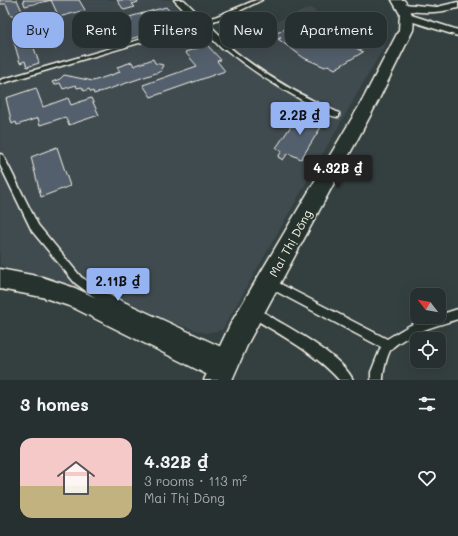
<!DOCTYPE html>
<html lang="en">
<head>
<meta charset="utf-8">
<style>
  :root { --surface:#273030; --page:#333c3c; --text:#f1f3f6; --muted:#a4a9ab; --line:#434b4c; --accent:#95b2f1 }
  body { margin:0; font-family:Mali,sans-serif; background:var(--page); color:var(--text); height:100vh; display:flex; flex-direction:column; font-size:15px; white-space:nowrap }
  * { box-sizing:border-box; margin:0 }
  p { font-size:13px; color:var(--muted) }
  .icon { flex:none; width:22px; height:22px; fill:none; stroke:currentColor; stroke-width:2; stroke-linecap:round; stroke-linejoin:round }
  .map { position:relative; height:380px; overflow:hidden }
  .sheet { display:flex; flex-direction:column; background:var(--surface); flex:1 }
  .sheet>* { flex:none }
  .banner { position:absolute; left:12px; top:12px; width:434px; height:36px; display:flex; gap:8px }
  .needle { width:26px; rotate:301deg }
  .controls { position:absolute; left:410px; top:288px; display:grid; gap:8px }
  .controls a { display:grid; place-items:center; width:36px; height:36px; border-radius:8px; background:var(--surface); box-shadow:0 4px 16px #0002,0 0 0 1px var(--line); font-size:20px }
  .price { position:absolute; translate:-50% -34px; padding:0 9px; border-radius:4px; background:var(--accent); color:#111; font-size:13px; line-height:26px; filter:drop-shadow(0 1px 2px #0008) }
  .price::after { content:''; position:absolute; left:50%; top:24px; width:12px; height:9px; margin-left:-6px; background:inherit; clip-path:polygon(0 0,100% 0,50% 100%) }
  .price.selected { background:#222; color:#fff }
  ul { padding:0; list-style:none }
  li { display:flex; align-items:center; gap:12px; height:100px; padding:0 20px }
  li+li { border-top:1px solid var(--line) }
  li span { display:grid; place-items:center; flex:none; width:112px; height:80px; border-radius:12px; color:#555 }
  li>.icon { margin-inline-start:auto }
  span .icon { width:48px; height:48px; fill:#fffc; stroke-width:1 }
  li b { font-size:17px }
  h2 { display:flex; justify-content:space-between; align-items:center; height:48px; padding:0 20px; font-size:17px }
  .chip { padding:0 14px; border-radius:12px; background:var(--surface); box-shadow:0 4px 16px #0002,0 0 0 1px var(--line); font-size:14px; line-height:36px }
  .chip.selected { background:var(--accent); color:#111 }
  .map>svg:first-child { display:block }
</style>
</head>
<body>
<div class="map">
<svg width="458" height="380" viewBox="0 0 458 380">
  <rect width="100%" height="100%" fill="#344040"/>
  <filter id="ink" filterUnits="userSpaceOnUse"><feTurbulence type="fractalNoise" baseFrequency=".025" numOctaves="2"/><feDisplacementMap in="SourceGraphic" scale="8" xChannelSelector="R" yChannelSelector="G"/><feConvolveMatrix kernelMatrix="1 2 1 2 8 2 1 2 1" color-interpolation-filters="sRGB"/></filter>
  <g filter="url(#ink)">
    <!-- built -->
    <polygon fill="#414c50" points="0,0 170,0 216,50 230,46 273,23 310,8 347,29 386,43 222,330 205,333 0,265"/>
    <!-- building -->
    <g fill="#535f6c" stroke="#f4f1e8">
      <polygon points="0,0 17,0 23,13 11,16 6,4 0,4"/>
      <polygon points="23,0 52,0 25,6"/>
      <polygon points="51,0 79,0 85,10 59,17"/>
      <polygon points="117,0 129,0 130,1 137,0 138,2 132,4 135,7 124,10"/>
      <polygon points="166,7 173,15 168,16 176,26 130,39 120,24 132,21 129,17"/>
      <polygon points="303,20 310,23 313,22 320,24 339,33 359,46 356,48 363,52 335,69 328,65 325,67 304,58 278,39 281,38 275,34"/>
      <polygon points="27,27 39,63 27,67 25,61 20,63 12,35 17,33 16,29"/>
      <polygon points="207,45 221,60 217,61 225,71 151,97 143,85 197,66 185,52"/>
      <polygon points="153,59 155,63 163,65 161,69 162,71 94,94 93,91 91,92 89,89 84,91 82,87 77,88 76,85 63,89 60,83 54,85 52,82 60,79 64,75 93,81 120,72 117,67 132,62 134,66"/>
      <polygon points="36,88 43,107 68,98 71,105 91,98 99,115 69,125 65,117 40,125 38,118 17,125 16,122 12,124 6,98"/>
      <polygon points="302,110 320,117 317,121 323,124 301,159 288,153 283,160 278,157 282,151 276,148"/>
      <polygon points="57,147 70,186 41,197 31,157"/>
    </g>
    <g fill="none" stroke-linecap="round" stroke-linejoin="round">
      <defs>
        <g id="service">
          <polygon points="256,0 262,0 235,13 203,25 198,24"/>
          <polygon points="188,26 193,27 0,84 0,80"/>
          <path d="M224 46H228C262 74 299 95 339 113V117C332 118 323 111 317 108 284 91 253 72 224 48Z"/>
          <polygon points="0,154 3,155 38,225 81,277 113,297 232,352 233,356 232,360 228,361 224,360 105,305 75,283 32,231 0,165"/>
          <path d="M269 278 387 339C402 330 420 317 439 317V315L458 309V319C436 326 410 332 392 348 387 353 383 373 383 380H371V372L381 347 266 286 264 283 266 280Z"/>
          <path d="M252 306C260 309 268 315 276 320 297 332 343 358 353 380H339C314 352 280 335 248 315L247 311 248 307Z"/>
        </g>
        <g id="minor">
          <polygon points="174,0 184,0 230,45 232,47 230,49 222,49"/>
          <path d="M458 2V8C438 13 420 14 400 9L398 7 403 4 437 7Z"/>
          <polygon points="408,14 458,30 458,36 404,19 403,17"/>
          <polygon points="0,269 42,277 75,288 162,329 230,362 233,370 230,378 225,380 214,378 72,307 42,297 0,289"/>
        </g>
        <path id="tertiary" d="M392 0H404C411 10 415 18 413 30L377 103 249 341 232 380H204L231 323 361 103 399 30 400 14Z"/>
      </defs>
      <!-- service casing -->
      <use href="#service" stroke="#f4f1e8" stroke-width="3"/>
      <!-- minor casing -->
      <use href="#minor" stroke="#f4f1e8" stroke-width="3"/>
      <!-- tertiary casing -->
      <use href="#tertiary" stroke="#f4f1e8" stroke-width="3"/>
      <!-- service -->
      <use href="#service" fill="#26332d" fill-rule="evenodd"/>
      <!-- minor -->
      <use href="#minor" fill="#26332d" fill-rule="evenodd"/>
      <!-- tertiary -->
      <use href="#tertiary" fill="#26332d" fill-rule="evenodd"/>
    </g>
  </g>
  <g text-anchor="middle" dominant-baseline="central" stroke-width="4" stroke-linejoin="round" paint-order="stroke">
    <!-- street labels -->
    <g font-size="12" fill="#f4f1e8" stroke="#26332d">
      <text transform="translate(290 243) rotate(-61)">Mai Thị Dõng</text>
    </g>
  </g>
</svg>
<div class="controls">
<a><svg class="needle" viewBox="-14 -14 28 28"><path d="M0-13l5 13h-10z" fill="#e53935"/><path d="M0 13l5-13h-10z" fill="#a4a9ab"/></svg></a>
<a><svg class="icon" aria-label="locate" viewBox="0 0 24 24"><circle cx="12" cy="12" r="6"/><path d="M12 2v4M12 18v4M2 12h4M18 12h4"/></svg></a>
</div>
<b class="price" style="left:300px;top:136px">2.2B ₫</b>
<b class="price selected" style="left:338px;top:189px">4.32B ₫</b>
<b class="price" style="left:118px;top:302px">2.11B ₫</b>
<div class="banner">
<a class="chip selected">Buy</a>
<a class="chip">Rent</a>
<a class="chip">Filters</a>
<a class="chip">New</a>
<a class="chip">Apartment</a>
</div>
</div>
<section class="sheet">
<h2>3 homes<svg class="icon" aria-label="filters" viewBox="0 0 24 24"><path d="M4 7h16M4 17h16"/><circle cx="9" cy="7" r="2"/><circle cx="15" cy="17" r="2"/></svg></h2>
<ul>
<li><span style="background:linear-gradient(#f6c9c9 60%,#c2b280 0)"><svg class="icon" aria-label="home" viewBox="0 0 24 24"><path d="M3 11l9-7 9 7M6 9v11h12V9"/></svg></span><div><b>4.32B ₫</b><p>3 rooms · 113 m²</p><p>Mai Thị Dõng</p></div><svg class="icon" aria-label="heart" viewBox="0 0 24 24"><path d="M12 20l-8-8c-3-5 5-10 8-4 3-6 11-1 8 4z"/></svg></li>
</ul>
</section>
</body>
</html>
